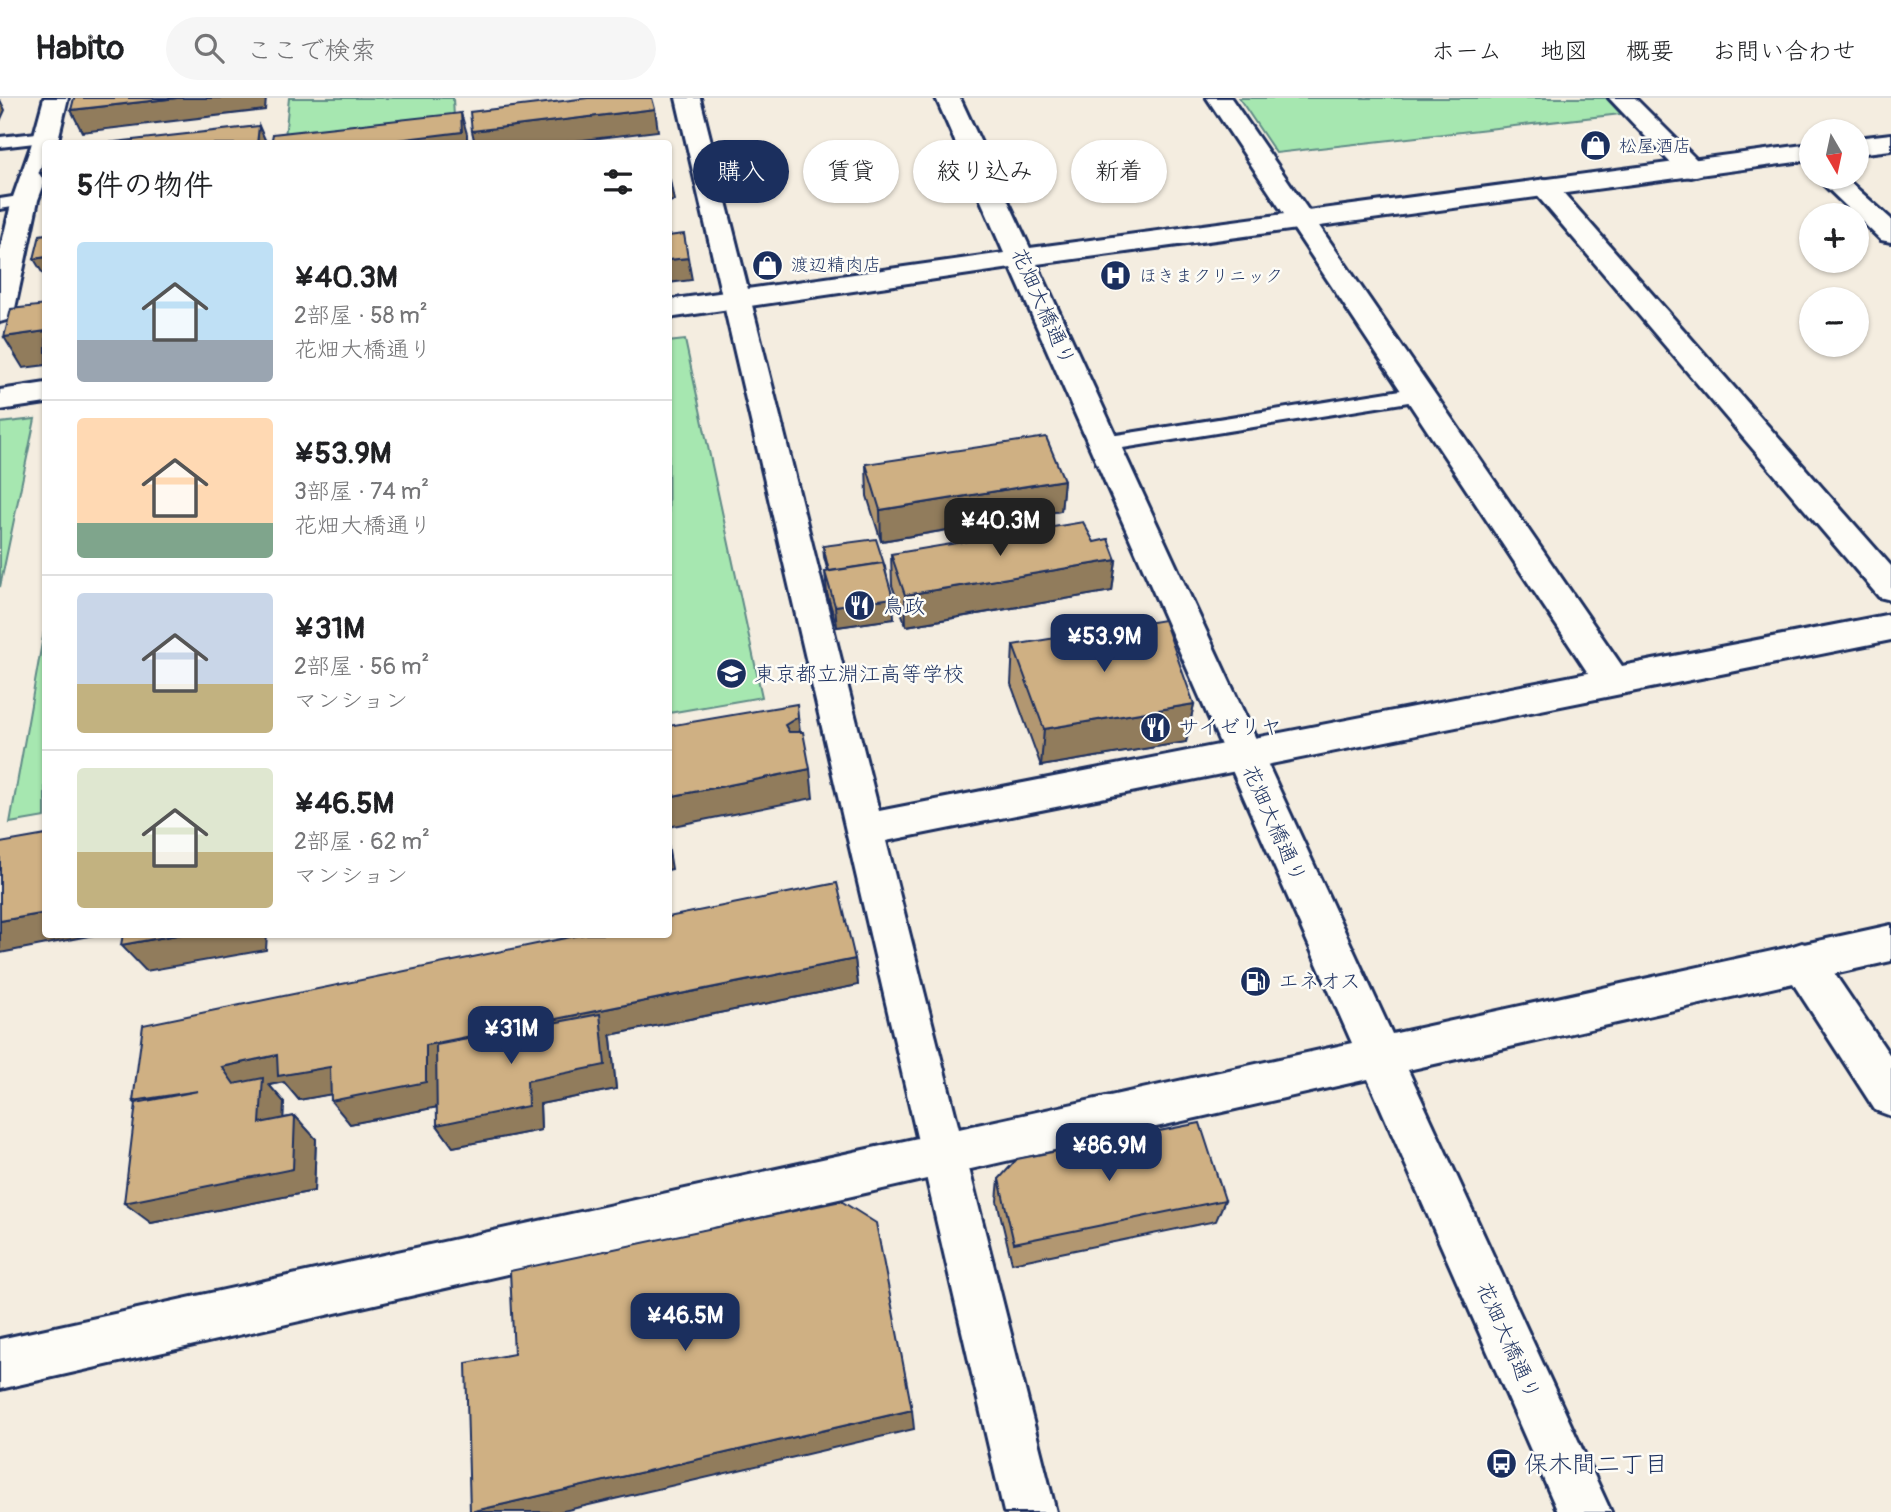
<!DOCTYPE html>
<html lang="ja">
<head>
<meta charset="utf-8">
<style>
  :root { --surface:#fff; --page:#f6f6f6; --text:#202124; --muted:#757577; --line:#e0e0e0; --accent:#1b2f5e }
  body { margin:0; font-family:Pangolin,"Klee One",sans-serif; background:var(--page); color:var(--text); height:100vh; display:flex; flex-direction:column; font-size:26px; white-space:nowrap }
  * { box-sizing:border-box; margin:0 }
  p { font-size:23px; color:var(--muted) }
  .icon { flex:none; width:38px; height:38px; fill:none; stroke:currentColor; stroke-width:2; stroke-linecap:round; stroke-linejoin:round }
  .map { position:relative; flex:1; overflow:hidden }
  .details { position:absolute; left:42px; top:42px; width:630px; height:798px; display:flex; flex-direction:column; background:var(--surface); border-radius:7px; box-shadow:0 2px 5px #0004 }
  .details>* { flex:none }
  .top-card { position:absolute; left:693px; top:42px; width:665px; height:63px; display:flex; gap:14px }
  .needle { width:46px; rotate:171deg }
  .tools { position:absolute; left:1799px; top:21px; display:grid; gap:14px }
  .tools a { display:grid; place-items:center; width:70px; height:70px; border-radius:50%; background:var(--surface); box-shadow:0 2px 5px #0004; font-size:35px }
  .price { position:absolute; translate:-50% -60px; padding:0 16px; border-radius:14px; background:var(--accent); color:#fff; font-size:23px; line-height:46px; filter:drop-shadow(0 2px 4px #0008) }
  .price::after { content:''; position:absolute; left:50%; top:42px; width:21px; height:16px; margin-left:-10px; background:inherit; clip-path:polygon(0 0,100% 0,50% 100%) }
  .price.on { background:#222; color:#fff }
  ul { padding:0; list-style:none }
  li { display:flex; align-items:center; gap:21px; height:175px; padding:0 35px }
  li+li { border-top:2px solid var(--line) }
  li span { display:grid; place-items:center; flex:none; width:196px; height:140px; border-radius:7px; color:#555 }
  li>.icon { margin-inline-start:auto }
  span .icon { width:84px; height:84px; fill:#fffc; stroke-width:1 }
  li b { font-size:30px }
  h2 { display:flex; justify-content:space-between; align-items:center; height:84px; padding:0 35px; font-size:30px }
  .pill { padding:0 24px; border-radius:32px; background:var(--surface); box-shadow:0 2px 5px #0004; font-size:24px; line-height:63px }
  .pill.on { background:var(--accent); color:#fff }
  header { display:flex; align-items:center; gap:42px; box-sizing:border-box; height:98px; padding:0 35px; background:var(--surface); border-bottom:2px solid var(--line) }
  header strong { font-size:33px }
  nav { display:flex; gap:38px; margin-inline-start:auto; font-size:24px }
  .search { width:490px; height:63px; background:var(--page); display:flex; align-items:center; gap:18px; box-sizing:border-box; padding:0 24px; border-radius:38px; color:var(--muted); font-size:26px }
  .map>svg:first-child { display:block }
</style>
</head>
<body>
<header>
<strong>Habito</strong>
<div class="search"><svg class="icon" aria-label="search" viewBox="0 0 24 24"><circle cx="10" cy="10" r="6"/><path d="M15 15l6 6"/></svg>ここで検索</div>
<nav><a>ホーム</a><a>地図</a><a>概要</a><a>お問い合わせ</a></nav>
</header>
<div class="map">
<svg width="1891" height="1414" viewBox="0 0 1891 1414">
  <rect width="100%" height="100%" fill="#f4ede0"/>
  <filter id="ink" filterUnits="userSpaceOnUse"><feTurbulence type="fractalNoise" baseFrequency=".0143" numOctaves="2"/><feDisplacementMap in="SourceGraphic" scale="14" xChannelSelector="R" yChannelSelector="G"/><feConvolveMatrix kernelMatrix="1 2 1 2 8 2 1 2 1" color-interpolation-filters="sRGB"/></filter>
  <g filter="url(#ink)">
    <!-- green -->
    <g fill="#a6e7b0" stroke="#608b87" stroke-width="2">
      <polygon points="289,0 453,0 454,20 285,39"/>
      <polygon points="1239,0 1606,0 1621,16 1276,55"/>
      <polygon points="685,242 762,599 669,615 668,244"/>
      <polygon points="35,321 0,489 0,325"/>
      <polygon points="45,528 45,719 10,725"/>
    </g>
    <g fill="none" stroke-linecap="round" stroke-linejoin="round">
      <defs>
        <g id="lane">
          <polygon points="46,34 55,39 52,43 0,49 0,39"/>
          <polygon points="25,97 34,102 31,106 0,111 0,101"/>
          <polygon points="1420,289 1427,291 1430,296 1427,301 1104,353 1096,351 1093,346 1096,341 1104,339"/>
        </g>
        <g id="street">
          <polygon points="44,0 68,0 57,46 46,46 46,81 38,102 14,215 10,221 0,224 0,153 12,102 31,48"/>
          <polygon points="676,0 700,0 879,713 1588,575 1207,0 1231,0 1622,568 1891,516 1891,542 886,743 1056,1414 1004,1414"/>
          <polygon points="1609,0 1635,0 1700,65 1704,71 1700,77 1691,79 1682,77"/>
          <polygon points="1816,79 1844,79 1891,121 1891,144 1881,142"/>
          <polygon points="1544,81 1553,83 1891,468 1891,502 1879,499 1535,95 1531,89 1535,83"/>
          <polygon points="1802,845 1817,850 1891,959 1891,1018 1875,1012 1787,876 1781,863 1787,850"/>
        </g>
        <g id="secondary">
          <polygon points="936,0 960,0 1030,150 1811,46 1811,62 1037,166 1392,936 1891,827 1891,863 1408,972 1611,1414 1558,1414 1368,981 0,1291 0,1241 1352,945 1011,170 668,220 668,202 1004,155"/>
          <polygon points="1891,36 1891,52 1857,56 1857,40"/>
          <polygon points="46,285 46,305 0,312 0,292"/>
        </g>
      </defs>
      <!-- lane casing -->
      <use href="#lane" stroke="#1b2f5e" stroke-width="6"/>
      <!-- street casing -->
      <use href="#street" stroke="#1b2f5e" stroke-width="6"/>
      <!-- secondary casing -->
      <use href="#secondary" stroke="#1b2f5e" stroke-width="6"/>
      <!-- lane -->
      <use href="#lane" fill="#fdfcf7" fill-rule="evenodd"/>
      <!-- street -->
      <use href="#street" fill="#fdfcf7" fill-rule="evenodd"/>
      <!-- secondary -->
      <use href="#secondary" fill="#fdfcf7" fill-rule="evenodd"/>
    </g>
    <!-- wall -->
    <g fill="#b29771" stroke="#1b2f5e" stroke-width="2">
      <polygon points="866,366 1064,382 1061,413 881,443 867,398"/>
      <polygon points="1094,444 1116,462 1112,493 906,528 892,487 891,456"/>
      <polygon points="823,448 885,469 894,521 837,529 827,495 825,474 828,474 824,459"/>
      <polygon points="1013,547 1194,606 1186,644 1041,668 1011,586"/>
      <polygon points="855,861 858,887 610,937 611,941 616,991 540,1006 541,1032 453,1049 437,1027 437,1009 350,1026 330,996 299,1002 284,984 269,987 284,1004 283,1020 295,1018 316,1041 314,1093 151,1125 136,1006 133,1003"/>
      <polygon points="999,1081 1225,1102 1216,1123 1012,1165 997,1103"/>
    </g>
    <!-- shaded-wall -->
    <g fill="#917b5c" stroke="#1b2f5e" stroke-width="2">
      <polygon points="177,0 266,0 265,12 82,34 71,12"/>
      <polygon points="0,2 5,12 0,23"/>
      <polygon points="655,11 658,33 550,46 475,46 472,33"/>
      <polygon points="461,15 467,36 467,46 365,46"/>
      <polygon points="259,28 267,46 257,46"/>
      <polygon points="46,74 46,85 40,75"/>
      <polygon points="668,82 670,82 674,103 668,104"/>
      <polygon points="46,159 46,181 34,161"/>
      <polygon points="688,160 692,182 668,185 668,162"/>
      <polygon points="46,233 46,267 23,270 4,239"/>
      <polygon points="1064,382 1061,413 881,443 880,412"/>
      <polygon points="1116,462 1112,493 906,528 905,497"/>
      <polygon points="893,500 894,521 837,529 835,508"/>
      <polygon points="1194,606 1186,644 1041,668 1044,631"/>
      <polygon points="798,619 802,649 789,656 785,627"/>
      <polygon points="810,671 813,700 668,729 668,699"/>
      <polygon points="668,747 672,771 668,772"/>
      <polygon points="46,815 46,836 99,836 0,855 0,823"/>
      <polygon points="182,836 267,836 266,852 146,873 121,847"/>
      <polygon points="855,861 858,887 610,937 611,941 616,991 540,1006 541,1032 453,1049 437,1027 603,939 443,1008 350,1026 331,1003 426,947"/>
      <polygon points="277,957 330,969 349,993 299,1002 284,984 269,987 284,1004 282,1047 260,1025 222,969"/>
      <polygon points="295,1018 316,1041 314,1093 151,1125 124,1105"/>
      <polygon points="912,1312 914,1331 559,1414 470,1414"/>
    </g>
    <!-- building -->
    <g fill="#cfb083" stroke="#1b2f5e" stroke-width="2">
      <polygon points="74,0 177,0 71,12"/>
      <polygon points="588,0 652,0 655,11 472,33 470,14"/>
      <polygon points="461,15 462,34 365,46 271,46 273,36"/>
      <polygon points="259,28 257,46 97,46"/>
      <polygon points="46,55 46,74 40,75"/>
      <polygon points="46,136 46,159 34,161 40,137"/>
      <polygon points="684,136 688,160 668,162 668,138"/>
      <polygon points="46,207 46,233 4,239 11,211"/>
      <polygon points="1046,339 1064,382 880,412 866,366"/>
      <polygon points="1083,424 1094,444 1108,441 1116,462 905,497 891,456"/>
      <polygon points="876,441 885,469 884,470 883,465 829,473 823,448"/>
      <polygon points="883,465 893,500 835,508 825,474"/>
      <polygon points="1164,522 1194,606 1044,631 1013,547"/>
      <polygon points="797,606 798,619 785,627 789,634 803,634 810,671 668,699 668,628"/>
      <polygon points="46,737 46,815 0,823 0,745"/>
      <polygon points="837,785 855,861 426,947 426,984 331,1003 330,969 278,978 277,957 222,969 234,986 263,980 260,1025 295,1018 293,1071 124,1105 136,1005 198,993 133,1003 143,927 585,836 668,836 668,819"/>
      <polygon points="123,836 182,836 121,847"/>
      <polygon points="600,916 605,967 527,983 528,1008 437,1027 436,947"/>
      <polygon points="1200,1025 1225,1102 1014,1145 999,1081 1017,1061"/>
      <polygon points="841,1103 876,1125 912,1312 470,1414 466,1265 514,1256 510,1173"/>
    </g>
  </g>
  <!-- icons -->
  <defs>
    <symbol id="shop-disc" viewBox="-11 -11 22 22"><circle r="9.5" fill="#1b2f5e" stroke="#fdfcf7"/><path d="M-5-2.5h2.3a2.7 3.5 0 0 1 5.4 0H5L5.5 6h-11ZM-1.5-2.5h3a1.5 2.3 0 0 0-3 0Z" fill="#fff"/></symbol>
    <symbol id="hospital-disc" viewBox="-11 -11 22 22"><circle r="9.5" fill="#1b2f5e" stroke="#fdfcf7"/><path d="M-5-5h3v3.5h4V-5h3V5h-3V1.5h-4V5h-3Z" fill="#fff"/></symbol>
    <symbol id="restaurant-disc" viewBox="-11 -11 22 22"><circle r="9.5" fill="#1b2f5e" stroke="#fdfcf7"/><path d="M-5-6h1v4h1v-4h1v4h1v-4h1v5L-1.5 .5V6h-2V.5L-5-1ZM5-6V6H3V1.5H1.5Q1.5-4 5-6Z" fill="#fff"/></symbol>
    <symbol id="school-disc" viewBox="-11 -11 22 22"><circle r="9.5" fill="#1b2f5e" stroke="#fdfcf7"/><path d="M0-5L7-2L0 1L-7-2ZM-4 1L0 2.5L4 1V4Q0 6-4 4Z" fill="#fff"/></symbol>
    <symbol id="fuel-disc" viewBox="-11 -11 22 22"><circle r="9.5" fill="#1b2f5e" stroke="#fdfcf7"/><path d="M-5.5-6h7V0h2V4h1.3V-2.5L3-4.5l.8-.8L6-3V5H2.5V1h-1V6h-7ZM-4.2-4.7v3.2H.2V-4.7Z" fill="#fff"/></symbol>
    <symbol id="bus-disc" viewBox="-11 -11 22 22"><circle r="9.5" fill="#1b2f5e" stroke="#fdfcf7"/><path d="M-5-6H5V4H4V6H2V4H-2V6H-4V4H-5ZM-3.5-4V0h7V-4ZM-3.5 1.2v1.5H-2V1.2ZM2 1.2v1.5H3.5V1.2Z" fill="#fff"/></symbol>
  </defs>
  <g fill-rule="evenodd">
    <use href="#shop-disc" x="1578" y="30" width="35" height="35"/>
    <use href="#shop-disc" x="750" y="150" width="35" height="35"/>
    <use href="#hospital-disc" x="1098" y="160" width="35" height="35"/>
    <use href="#restaurant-disc" x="842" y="490" width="35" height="35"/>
    <use href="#school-disc" x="714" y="558" width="35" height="35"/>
    <use href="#restaurant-disc" x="1138" y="612" width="35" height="35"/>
    <use href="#fuel-disc" x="1238" y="866" width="35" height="35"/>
    <use href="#bus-disc" x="1484" y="1348" width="35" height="35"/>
  </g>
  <g text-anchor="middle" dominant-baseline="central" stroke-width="5" stroke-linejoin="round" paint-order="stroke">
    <!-- far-poi labels -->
    <g font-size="18" fill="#1b2f5e" stroke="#fdfcf7" text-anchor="start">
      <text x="1619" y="48">松屋酒店</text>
      <text x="791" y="167">渡辺精肉店</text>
      <text x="1139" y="178">ほきまクリニック</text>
    </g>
    <!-- street labels -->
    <g font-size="21" fill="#1b2f5e" stroke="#fdfcf7">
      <text transform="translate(1043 209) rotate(66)">花畑大橋通り</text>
      <text transform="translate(1274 726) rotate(66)">花畑大橋通り</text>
      <text transform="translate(1508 1243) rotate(66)">花畑大橋通り</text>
    </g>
    <!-- poi labels -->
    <g font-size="21" fill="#1b2f5e" stroke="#fdfcf7" text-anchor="start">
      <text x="883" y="508">鳥政</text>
      <text x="754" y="576">東京都立淵江高等学校</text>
      <text x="1178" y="629">サイゼリヤ</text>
      <text x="1278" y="883">エネオス</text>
    </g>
    <!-- near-poi labels -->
    <g font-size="24" fill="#1b2f5e" stroke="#fdfcf7" text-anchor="start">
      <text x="1524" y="1366">保木間二丁目</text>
    </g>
  </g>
</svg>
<div class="tools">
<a><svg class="needle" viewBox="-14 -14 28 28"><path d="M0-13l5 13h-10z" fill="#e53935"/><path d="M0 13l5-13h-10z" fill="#757577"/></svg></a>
<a>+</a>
<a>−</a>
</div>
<b class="price on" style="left:1000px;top:460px">¥40.3M</b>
<b class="price" style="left:1104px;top:576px">¥53.9M</b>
<b class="price" style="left:511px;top:968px">¥31M</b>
<b class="price" style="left:1109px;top:1085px">¥86.9M</b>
<b class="price" style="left:685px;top:1255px">¥46.5M</b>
<div class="top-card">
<a class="pill on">購入</a>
<a class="pill">賃貸</a>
<a class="pill">絞り込み</a>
<a class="pill">新着</a>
</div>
<section class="details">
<h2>5件の物件<svg class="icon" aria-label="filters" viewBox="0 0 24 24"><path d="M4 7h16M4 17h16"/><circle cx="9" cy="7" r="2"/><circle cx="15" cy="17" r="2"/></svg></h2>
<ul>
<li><span style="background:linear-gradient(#bfe0f5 70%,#9aa5b1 0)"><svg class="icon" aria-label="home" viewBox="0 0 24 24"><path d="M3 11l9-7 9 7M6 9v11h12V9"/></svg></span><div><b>¥40.3M</b><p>2部屋 · 58 m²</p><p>花畑大橋通り</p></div></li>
<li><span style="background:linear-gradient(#ffd9b3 75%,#7fa58c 0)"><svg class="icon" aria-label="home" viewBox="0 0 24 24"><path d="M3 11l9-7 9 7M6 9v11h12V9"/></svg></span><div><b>¥53.9M</b><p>3部屋 · 74 m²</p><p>花畑大橋通り</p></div></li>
<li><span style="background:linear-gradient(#c9d6e8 65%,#c2b280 0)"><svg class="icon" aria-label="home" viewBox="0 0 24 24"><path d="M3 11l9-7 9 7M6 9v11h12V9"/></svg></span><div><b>¥31M</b><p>2部屋 · 56 m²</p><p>マンション</p></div></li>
<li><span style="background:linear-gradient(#dfe7d0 60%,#c2b280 0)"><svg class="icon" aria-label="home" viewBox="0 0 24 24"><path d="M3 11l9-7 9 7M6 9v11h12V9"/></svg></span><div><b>¥46.5M</b><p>2部屋 · 62 m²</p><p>マンション</p></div></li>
</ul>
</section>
</div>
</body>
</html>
